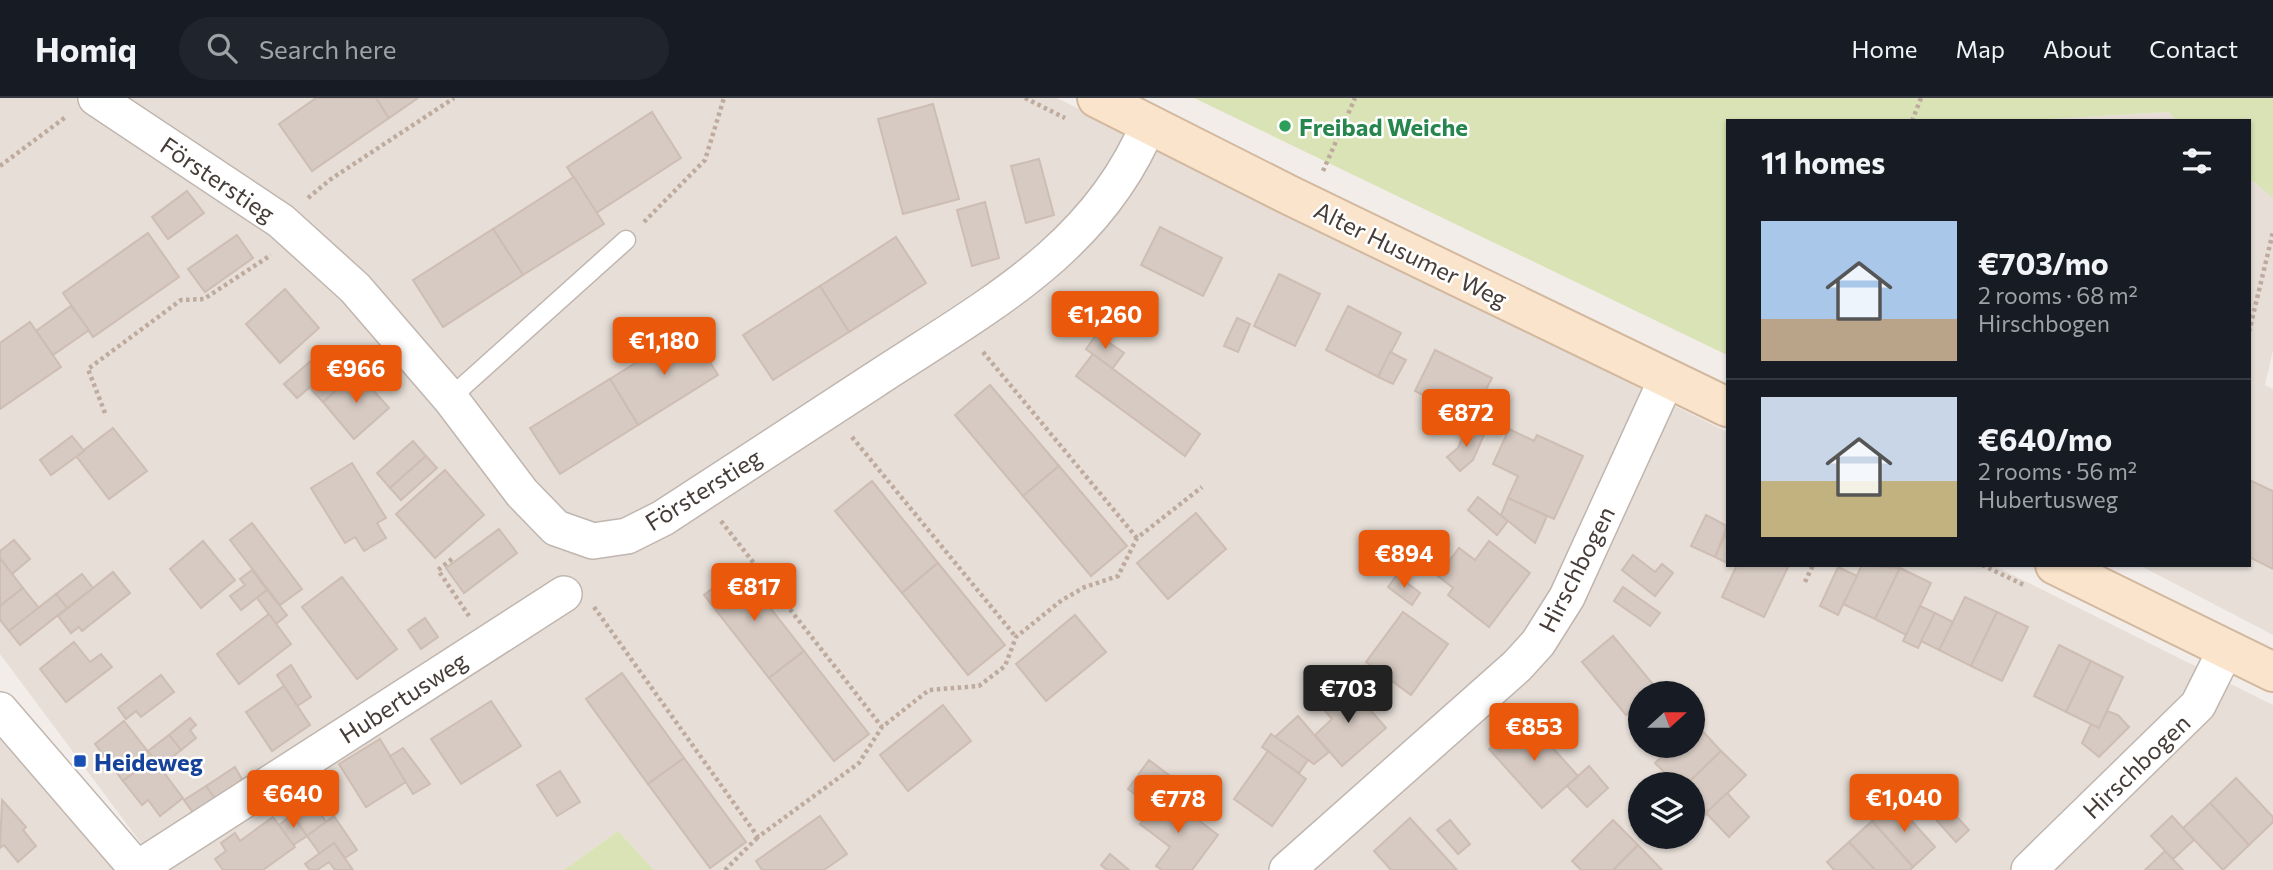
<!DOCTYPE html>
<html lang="en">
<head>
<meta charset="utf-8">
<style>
  :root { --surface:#171b24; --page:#20242c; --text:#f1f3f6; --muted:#9ea1a6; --line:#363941; --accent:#ea580c }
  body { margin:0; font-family:Commissioner,sans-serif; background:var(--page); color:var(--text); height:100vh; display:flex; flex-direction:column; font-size:26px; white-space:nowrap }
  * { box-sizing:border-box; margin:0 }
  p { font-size:23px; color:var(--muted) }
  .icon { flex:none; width:38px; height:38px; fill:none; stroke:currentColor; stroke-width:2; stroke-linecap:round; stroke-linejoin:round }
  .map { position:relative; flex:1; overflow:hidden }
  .sheet { position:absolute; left:1726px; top:21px; width:525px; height:448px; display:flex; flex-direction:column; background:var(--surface); border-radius:0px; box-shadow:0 2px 5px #0004 }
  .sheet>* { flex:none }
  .needle { width:46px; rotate:69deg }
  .fabs { position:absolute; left:1628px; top:583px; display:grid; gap:14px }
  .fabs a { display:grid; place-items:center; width:77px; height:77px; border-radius:50%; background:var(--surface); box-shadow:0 2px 5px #0004; font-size:35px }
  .price { position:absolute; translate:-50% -60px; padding:0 16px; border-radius:7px; background:var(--accent); color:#fff; font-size:23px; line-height:46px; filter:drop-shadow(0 2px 4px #0008) }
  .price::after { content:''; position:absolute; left:50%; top:42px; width:21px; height:16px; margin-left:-10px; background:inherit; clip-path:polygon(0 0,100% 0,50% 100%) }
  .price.current { background:#222; color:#fff }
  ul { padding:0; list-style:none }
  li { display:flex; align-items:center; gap:21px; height:175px; padding:0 35px }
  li+li { border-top:2px solid var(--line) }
  li span { display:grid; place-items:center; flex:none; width:196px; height:140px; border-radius:0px; color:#555 }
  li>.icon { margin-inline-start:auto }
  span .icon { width:84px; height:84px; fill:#fffc; stroke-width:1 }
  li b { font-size:30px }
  h2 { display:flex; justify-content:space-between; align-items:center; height:84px; padding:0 35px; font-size:30px }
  header { display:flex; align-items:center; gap:42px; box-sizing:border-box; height:98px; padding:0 35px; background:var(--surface); border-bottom:2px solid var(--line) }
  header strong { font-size:33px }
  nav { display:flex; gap:38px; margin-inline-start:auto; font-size:24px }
  .search { width:490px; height:63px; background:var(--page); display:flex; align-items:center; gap:18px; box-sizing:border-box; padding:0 24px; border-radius:38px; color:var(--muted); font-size:26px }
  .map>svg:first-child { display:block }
</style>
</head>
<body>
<header>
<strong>Homiq</strong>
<div class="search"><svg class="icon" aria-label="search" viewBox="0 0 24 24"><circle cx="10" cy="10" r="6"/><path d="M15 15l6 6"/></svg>Search here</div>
<nav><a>Home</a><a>Map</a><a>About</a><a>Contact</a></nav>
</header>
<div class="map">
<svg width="2273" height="772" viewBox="0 0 2273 772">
  <rect width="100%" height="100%" fill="#f3ede9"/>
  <!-- residential -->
  <g fill="#e6ded7" fill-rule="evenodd">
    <path d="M0 0H1057L1727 334V467H1993L2273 607V772H654L618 733 564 772H161L0 556ZM1640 595H1692V648H1640ZM1640 686H1692V738H1640Z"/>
    <polygon points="2168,14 2178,23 2016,23"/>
    <polygon points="2249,80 2273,100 2273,252 2265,287 2273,291 2273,537 2139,467 2249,467"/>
    <polygon points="0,635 121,772 0,772"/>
  </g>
  <!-- green -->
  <g fill="#d9e3b5">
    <polygon points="1194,0 2273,0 2273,100 2249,80 2249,23 2178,23 2168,14 2016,23 1727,23 1727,257"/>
    <polygon points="618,733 654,772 564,772"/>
  </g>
  <!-- building -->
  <g fill="#d6cac2" stroke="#cebdb3" stroke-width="2">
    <polygon points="316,0 376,0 389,20 312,73 279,26"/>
    <polygon points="376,0 418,0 389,20"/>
    <polygon points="933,6 959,101 903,116 878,21"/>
    <polygon points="652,14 681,60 596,115 567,69"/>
    <polygon points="1039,61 1054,117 1026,125 1011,68"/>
    <polygon points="574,79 604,126 523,177 493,131"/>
    <polygon points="187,93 204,115 168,141 152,119"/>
    <polygon points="985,104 999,160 972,168 957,112"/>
    <polygon points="1160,129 1222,160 1203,198 1141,167"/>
    <polygon points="493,131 523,177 443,229 413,182"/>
    <polygon points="148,135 179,179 93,239 63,195"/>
    <polygon points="237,137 253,160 205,194 188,171"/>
    <polygon points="896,139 926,185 849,234 820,188"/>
    <polygon points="1279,176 1320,196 1295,248 1254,228"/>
    <polygon points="820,188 849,234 773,282 743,237"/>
    <polygon points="285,191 319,230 280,265 246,226"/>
    <polygon points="71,208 89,232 53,257 36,233"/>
    <polygon points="1348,208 1401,235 1378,279 1326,252"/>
    <polygon points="1237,220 1250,226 1238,254 1224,248"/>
    <polygon points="30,224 61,269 0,311 0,245"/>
    <polygon points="689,231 718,277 638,327 610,281"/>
    <polygon points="1097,236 1124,255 1112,271 1086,251"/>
    <polygon points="1435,252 1492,280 1471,321 1415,293"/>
    <polygon points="1390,254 1406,262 1393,286 1378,279"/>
    <polygon points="319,256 332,270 297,300 284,286"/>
    <polygon points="1093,256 1200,336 1185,358 1076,278"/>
    <polygon points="332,270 345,285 323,304 309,289"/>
    <polygon points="357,274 389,310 354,341 323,304"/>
    <polygon points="610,281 638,327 560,376 530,330"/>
    <polygon points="990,287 1059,368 1023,398 955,317"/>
    <polygon points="1467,329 1484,337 1473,362 1460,373 1447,359 1458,350"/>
    <polygon points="113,330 147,373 109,401 76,358"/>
    <polygon points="1509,331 1534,343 1537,337 1583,358 1554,421 1508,400 1518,378 1493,366"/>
    <polygon points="72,338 84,353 51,377 40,362"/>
    <polygon points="413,343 426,358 390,390 377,375"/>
    <polygon points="426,358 437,370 401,402 390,390"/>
    <polygon points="352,365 386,420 377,425 386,440 364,453 355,439 345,445 311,390"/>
    <polygon points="1059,368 1127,448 1091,478 1023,398"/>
    <polygon points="445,372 484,417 435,460 396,416"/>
    <polygon points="2249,382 2273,393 2273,471 2249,459"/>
    <polygon points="872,383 938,465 902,495 835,413"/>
    <polygon points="1478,399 1508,423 1497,437 1468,412"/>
    <polygon points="1508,400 1547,418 1535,445 1501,417"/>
    <polygon points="1196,415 1226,451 1168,501 1137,465"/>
    <polygon points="1706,417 1727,428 1715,459 1691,448"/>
    <polygon points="252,425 302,491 280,507 230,442"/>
    <polygon points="499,431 517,455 464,495 446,470"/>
    <polygon points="1727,434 1727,465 1715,459"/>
    <polygon points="14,442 30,461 12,476 0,460 0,453"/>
    <polygon points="203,443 235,482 201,510 170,471"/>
    <polygon points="1489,443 1530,475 1489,529 1448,497 1453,490 1438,478 1459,450 1475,462"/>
    <polygon points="1633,457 1655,474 1662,466 1673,475 1655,498 1622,472"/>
    <polygon points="0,460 23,490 0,508"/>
    <polygon points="938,465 1005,547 968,577 902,495"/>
    <polygon points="1737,467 1789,467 1764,519 1722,499"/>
    <polygon points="1862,467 1900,470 1875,521 1843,506"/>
    <polygon points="1838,469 1857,478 1838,517 1820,508"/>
    <polygon points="739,470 804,553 769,580 704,497"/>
    <polygon points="1900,470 1931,485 1906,537 1875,521"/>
    <polygon points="252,472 267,492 241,512 230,498 245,487 240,481"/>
    <polygon points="113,474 130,495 82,533 79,529 71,535 58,518"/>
    <polygon points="82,476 93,490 67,510 56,496"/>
    <polygon points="1397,477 1420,495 1412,507 1388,489"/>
    <polygon points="342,479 397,551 357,581 302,509"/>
    <polygon points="1623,489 1660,515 1650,528 1614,503"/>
    <polygon points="23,490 39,510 9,533 0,522 0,508"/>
    <polygon points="267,492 287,517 276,526 257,500"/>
    <polygon points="56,496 67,510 20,547 9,533"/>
    <polygon points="1965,499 1997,514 1971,568 1939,552"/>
    <polygon points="1920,508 1935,515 1918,550 1903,543"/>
    <polygon points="1403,514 1448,546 1411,597 1366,564"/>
    <polygon points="1997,514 2028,529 2002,583 1971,568"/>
    <polygon points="1935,515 1953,524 1939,552 1921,543"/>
    <polygon points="269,516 291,546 239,586 217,556"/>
    <polygon points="1075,517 1106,554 1046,603 1016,566"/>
    <polygon points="425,520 438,539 421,551 408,532"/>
    <polygon points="1613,538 1657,591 1652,595 1640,595 1640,605 1626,617 1582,564"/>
    <polygon points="74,544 90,564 101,556 112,569 66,604 40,571"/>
    <polygon points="2059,547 2091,563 2066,614 2034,598"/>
    <polygon points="804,553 869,636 834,663 769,580"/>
    <polygon points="2091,563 2123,579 2099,630 2066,614"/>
    <polygon points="291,567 311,599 297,608 277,577"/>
    <polygon points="622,575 684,660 648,686 586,601"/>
    <polygon points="161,577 174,594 141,619 136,613 126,621 118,610"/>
    <polygon points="1346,584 1386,630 1342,668 1315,637 1332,621 1320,607"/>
    <polygon points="284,588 310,627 272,653 246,614"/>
    <polygon points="491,603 521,648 461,686 431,641"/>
    <polygon points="943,607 971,643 908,693 880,657"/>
    <polygon points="2107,613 2118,617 2129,629 2099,659 2082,645 2091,626 2099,630"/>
    <polygon points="1298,618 1329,654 1314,666 1275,639"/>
    <polygon points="1525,619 1578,678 1542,710 1489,651"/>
    <polygon points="190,620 196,627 190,632 196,640 181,652 169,637"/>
    <polygon points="124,623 153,660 123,683 95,646"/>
    <polygon points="1696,626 1721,653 1687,686 1676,686 1655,665 1673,648 1692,648 1692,629"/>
    <polygon points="1271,636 1308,662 1299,675 1262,649"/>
    <polygon points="169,637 181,652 160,669 148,653"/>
    <polygon points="380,641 406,684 366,709 339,666"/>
    <polygon points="403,650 430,686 413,696 390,658"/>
    <polygon points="1268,653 1306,681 1272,728 1234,701"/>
    <polygon points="1721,653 1746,677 1705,717 1692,703 1692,686 1687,686"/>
    <polygon points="153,660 183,700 160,718 148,702 142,707 123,683"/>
    <polygon points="684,660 746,744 710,770 648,686"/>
    <polygon points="1149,662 1190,693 1179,707 1163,695 1152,709 1128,691"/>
    <polygon points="1589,668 1608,690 1587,709 1567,688"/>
    <polygon points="235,669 243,683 215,701 206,688"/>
    <polygon points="560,673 580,704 557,718 537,687"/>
    <polygon points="2236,680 2273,719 2273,724 2249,747 2210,705"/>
    <polygon points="206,688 215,701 193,715 184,702"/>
    <polygon points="1163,695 1218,737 1192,772 1162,772 1156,768 1170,749 1140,726"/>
    <polygon points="1727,695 1749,719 1729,739 1706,715"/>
    <polygon points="2,702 26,729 23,732 36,748 18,764 4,747 0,750"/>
    <polygon points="1894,703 1935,749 1913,769 1872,723"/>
    <polygon points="1944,705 1969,732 1956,744 1932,717"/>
    <polygon points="2210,705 2249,747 2223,772 2183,730"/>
    <polygon points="314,706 326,724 307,738 294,720"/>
    <polygon points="292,717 307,738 293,747 279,727"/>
    <polygon points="334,718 357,752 345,760 334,745 320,756 307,738"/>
    <polygon points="820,718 847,756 824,772 762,772 756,763"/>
    <polygon points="2172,718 2194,742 2173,761 2151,738"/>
    <polygon points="273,719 295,749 263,772 223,772 215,761 226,753 221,745 235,735 240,743"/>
    <polygon points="1410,720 1448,762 1457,772 1391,772 1374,753"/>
    <polygon points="1450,722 1470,746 1458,756 1437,732"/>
    <polygon points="1613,722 1638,747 1613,772 1581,772 1572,763"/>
    <polygon points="1872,723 1913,769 1910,772 1875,772 1849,744"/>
    <polygon points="1849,744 1875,772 1834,772 1827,764"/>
    <polygon points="334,745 353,772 335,772 329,764 317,772 310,772 305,766"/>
    <polygon points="1638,747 1662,772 1613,772"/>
    <polygon points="2165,753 2183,772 2145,772"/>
    <polygon points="1110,756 1129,772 1107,772 1101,767"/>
  </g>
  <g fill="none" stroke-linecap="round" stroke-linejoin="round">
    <defs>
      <polyline id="lane" points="450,300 626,142"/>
      <g id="street">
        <path d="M96 0 281 123 355 190 450 300 522 395 556 430 593 443 627 438 663 420C734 373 805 327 876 281 984 210 1098 151 1149 25"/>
        <polyline points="0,612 138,772"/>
        <polyline points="137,771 564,496"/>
        <polyline points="1287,772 1517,568 1538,545 1567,499 1667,280"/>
        <polyline points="2029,772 2198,607 2226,551"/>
      </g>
      <g id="secondary">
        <polyline points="1097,0 1289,97 1727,309"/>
        <polyline points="2055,467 2273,574"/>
      </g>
    </defs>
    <!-- lane casing -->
    <use href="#lane" stroke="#c0b6af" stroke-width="21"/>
    <!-- street casing -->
    <use href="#street" stroke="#c0b6af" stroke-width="38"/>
    <!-- secondary casing -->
    <use href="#secondary" stroke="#d2b89e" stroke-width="42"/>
    <!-- path -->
    <g stroke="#beab9e" stroke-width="4.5" stroke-dasharray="3.5 3.5" stroke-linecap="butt">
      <polyline points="1025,0 1065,20"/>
      <polyline points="1912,23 1921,0"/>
      <polyline points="0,68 67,18"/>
      <polyline points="1323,73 1355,0"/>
      <polyline points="308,100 331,81 454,0"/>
      <polyline points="644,124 705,62 724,0"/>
      <polyline points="2249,234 2273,134"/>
      <polyline points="983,254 1137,440"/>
      <polyline points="105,315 88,271 181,202 204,201 271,157"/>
      <polyline points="852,339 1016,539"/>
      <polyline points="721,423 882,629"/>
      <polyline points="452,461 438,472 469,518"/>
      <polyline points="1982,467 2026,488"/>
      <polyline points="1805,484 1813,467"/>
      <polyline points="594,509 758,739 859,665 882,629 929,592 979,588 1005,568 1016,539 1062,502 1085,489 1118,478 1137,440 1202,389"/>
      <polyline points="725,772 758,739"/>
    </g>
    <!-- lane -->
    <use href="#lane" stroke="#fff" stroke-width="18"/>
    <!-- street -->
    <use href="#street" stroke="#fff" stroke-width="35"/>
    <!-- secondary -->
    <use href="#secondary" stroke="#fae4cb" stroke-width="38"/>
  </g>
  <!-- markers -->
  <circle fill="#2e9e5b" stroke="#fff" stroke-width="2.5" cx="1285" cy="28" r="7"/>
  <rect fill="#1a4fb4" stroke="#fff" stroke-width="2.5" x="73" y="656" width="14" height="14" rx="3.5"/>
  <g text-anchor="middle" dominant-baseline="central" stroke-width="5" stroke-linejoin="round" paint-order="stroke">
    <!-- leisure labels -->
    <g font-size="24" font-weight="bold" fill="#27864d" stroke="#fff" text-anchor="start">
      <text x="1299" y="28">Freibad Weiche</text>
    </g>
    <!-- street labels -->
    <g font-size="24" fill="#463d38" stroke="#fff">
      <text transform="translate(218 81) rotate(34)">Försterstieg</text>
      <text transform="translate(1411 156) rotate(26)">Alter Husumer Weg</text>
      <text transform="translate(703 391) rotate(-32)">Försterstieg</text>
      <text transform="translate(1576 471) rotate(-63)">Hirschbogen</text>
      <text transform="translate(403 599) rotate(-33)">Hubertusweg</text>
      <text transform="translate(2136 668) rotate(-44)">Hirschbogen</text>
    </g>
    <!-- transit labels -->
    <g font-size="24" font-weight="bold" fill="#164399" stroke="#fff" text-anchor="start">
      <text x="94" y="663">Heideweg</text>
    </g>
  </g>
</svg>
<div class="fabs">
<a><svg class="needle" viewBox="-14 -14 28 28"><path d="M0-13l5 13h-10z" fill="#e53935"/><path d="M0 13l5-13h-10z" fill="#9ea1a6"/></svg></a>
<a><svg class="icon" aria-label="layers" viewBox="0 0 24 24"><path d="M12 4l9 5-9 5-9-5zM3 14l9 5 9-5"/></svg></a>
</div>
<b class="price" style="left:1105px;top:253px">€1,260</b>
<b class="price" style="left:664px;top:279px">€1,180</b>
<b class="price" style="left:356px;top:307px">€966</b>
<b class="price" style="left:1466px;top:351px">€872</b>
<b class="price" style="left:1404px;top:492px">€894</b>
<b class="price" style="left:754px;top:525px">€817</b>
<b class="price current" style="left:1348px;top:627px">€703</b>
<b class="price" style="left:1534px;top:665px">€853</b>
<b class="price" style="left:293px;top:732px">€640</b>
<b class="price" style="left:1904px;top:736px">€1,040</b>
<b class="price" style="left:1178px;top:737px">€778</b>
<section class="sheet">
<h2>11 homes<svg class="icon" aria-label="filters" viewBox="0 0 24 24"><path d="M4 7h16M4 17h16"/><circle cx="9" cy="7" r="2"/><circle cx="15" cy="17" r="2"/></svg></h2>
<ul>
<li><span style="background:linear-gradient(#a9c7e8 70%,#b9a48a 0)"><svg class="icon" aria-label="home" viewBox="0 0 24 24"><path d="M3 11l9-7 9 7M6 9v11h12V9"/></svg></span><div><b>€703/mo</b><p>2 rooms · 68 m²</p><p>Hirschbogen</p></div></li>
<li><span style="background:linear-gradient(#c9d6e8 60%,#c2b280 0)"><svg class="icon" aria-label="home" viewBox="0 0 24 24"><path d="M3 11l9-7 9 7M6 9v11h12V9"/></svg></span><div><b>€640/mo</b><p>2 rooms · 56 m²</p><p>Hubertusweg</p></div></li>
</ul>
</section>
</div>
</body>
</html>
